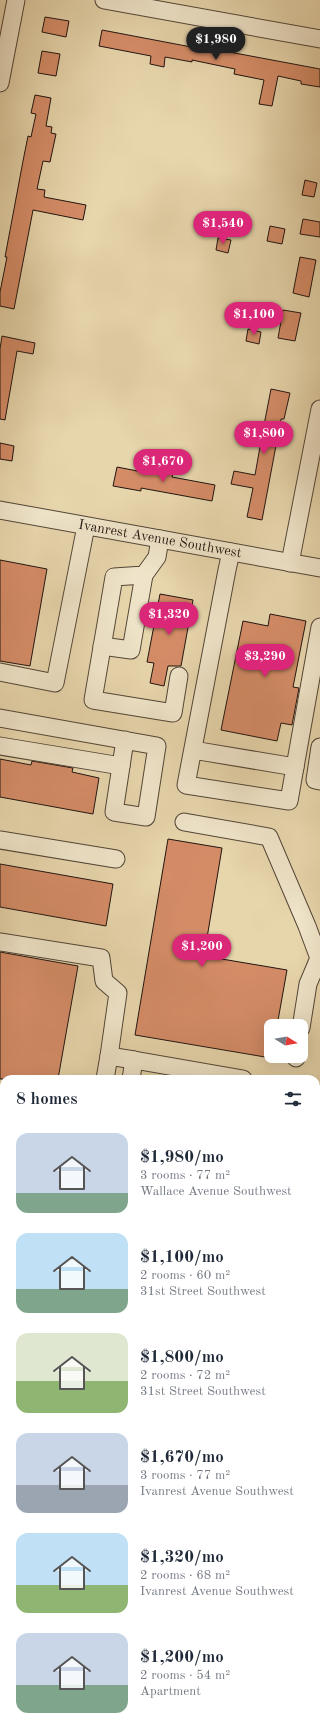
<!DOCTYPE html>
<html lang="en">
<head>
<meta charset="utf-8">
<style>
  :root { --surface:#fff; --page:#f6f6f7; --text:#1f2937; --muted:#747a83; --accent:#db2777 }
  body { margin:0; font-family:"Old Standard TT",serif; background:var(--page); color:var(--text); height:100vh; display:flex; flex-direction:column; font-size:15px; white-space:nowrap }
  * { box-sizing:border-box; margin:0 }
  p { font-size:13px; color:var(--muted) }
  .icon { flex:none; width:22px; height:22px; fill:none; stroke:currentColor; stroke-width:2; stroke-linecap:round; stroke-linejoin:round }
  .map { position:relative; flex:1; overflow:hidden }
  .panel { position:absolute; left:0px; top:1075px; width:320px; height:656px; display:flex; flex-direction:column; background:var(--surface); border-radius:12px 12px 0 0; box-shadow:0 4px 16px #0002 }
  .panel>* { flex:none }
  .needle { width:26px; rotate:101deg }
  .controls { position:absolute; left:264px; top:1019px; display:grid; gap:8px }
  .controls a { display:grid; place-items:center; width:44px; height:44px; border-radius:8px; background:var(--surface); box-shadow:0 4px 16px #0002; font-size:20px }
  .price { position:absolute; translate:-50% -34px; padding:0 9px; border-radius:14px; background:var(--accent); color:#fff; font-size:13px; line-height:26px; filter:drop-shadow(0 1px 2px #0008) }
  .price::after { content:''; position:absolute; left:50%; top:24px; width:12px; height:9px; margin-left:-6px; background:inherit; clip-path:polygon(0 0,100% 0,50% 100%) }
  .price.active { background:#222; color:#fff }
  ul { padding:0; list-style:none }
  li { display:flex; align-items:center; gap:12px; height:100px; padding:0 16px }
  li span { display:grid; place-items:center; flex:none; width:112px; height:80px; border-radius:12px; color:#555 }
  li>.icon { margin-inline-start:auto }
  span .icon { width:48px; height:48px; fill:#fffc; stroke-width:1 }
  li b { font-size:17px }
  h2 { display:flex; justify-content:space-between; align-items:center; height:48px; padding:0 16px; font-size:17px }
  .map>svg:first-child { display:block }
</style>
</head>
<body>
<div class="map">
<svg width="320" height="1731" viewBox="0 0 320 1731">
  <rect width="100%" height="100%" fill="#e7d5ac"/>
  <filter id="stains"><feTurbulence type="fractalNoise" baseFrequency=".005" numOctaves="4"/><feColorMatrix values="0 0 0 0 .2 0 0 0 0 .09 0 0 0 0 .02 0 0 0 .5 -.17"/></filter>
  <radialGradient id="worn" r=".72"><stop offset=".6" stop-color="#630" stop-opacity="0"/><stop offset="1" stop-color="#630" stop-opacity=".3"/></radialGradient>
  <!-- building -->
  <g fill="#d48c67" stroke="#201510">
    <polygon points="45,17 69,21 66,37 42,32"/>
    <polygon points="102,30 207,50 208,48 320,69 320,87 301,84 301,81 278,76 272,106 259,104 264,80 234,74 235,69 192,60 192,62 165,57 164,67 150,64 151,56 99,46"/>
    <polygon points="42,51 60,54 56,76 38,73"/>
    <polygon points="35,95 51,98 46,126 52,127 51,133 56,134 50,162 43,161 37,189 45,190 44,197 86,205 83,220 33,210 14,309 0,306 0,292 7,257 5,257 23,161 28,136 31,137 36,114 31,113"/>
    <polygon points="305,180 317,183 314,197 302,195"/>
    <polygon points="303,219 320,222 320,237 300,234"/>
    <polygon points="270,226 285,229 282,244 267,241"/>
    <polygon points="218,238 231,240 228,253 216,250"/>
    <polygon points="300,257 316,260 309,297 293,293"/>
    <polygon points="283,310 301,313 295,341 278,338"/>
    <polygon points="248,329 261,332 259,344 246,341"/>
    <polygon points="2,336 35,343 33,354 17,351 5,420 0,419 0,349"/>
    <polygon points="271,389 290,393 284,419 281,419 262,520 247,517 253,488 231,484 234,471 255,475 260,447 257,446 261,424 264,425"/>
    <polygon points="0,443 14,446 12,461 0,459"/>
    <polygon points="117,467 153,474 154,468 173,471 172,477 215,485 212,501 141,488 141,491 113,486"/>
    <polygon points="0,560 47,569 30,666 0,661"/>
    <polygon points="160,594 193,600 181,666 168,666 164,686 150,683 154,663 147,662"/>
    <polygon points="270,614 306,621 293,687 299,688 292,725 281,723 277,741 221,730 243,621 268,626"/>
    <polygon points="0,759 31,765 32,761 73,768 72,772 99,778 93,814 0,797"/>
    <polygon points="168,839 222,848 204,956 287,970 277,1026 271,1026 271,1058 135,1035"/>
    <polygon points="0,864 113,884 106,926 0,907"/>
    <polygon points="0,952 78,966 58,1079 0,1079"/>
  </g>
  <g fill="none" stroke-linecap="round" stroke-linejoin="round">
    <defs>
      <g id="minor">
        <polyline points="104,0 320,39"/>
        <polyline points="0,83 16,0"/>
        <polyline points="0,510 320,568"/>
        <polyline points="160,539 157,557 144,575 114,577 93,700 173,713 179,676"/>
        <polyline points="290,563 320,409"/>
        <polyline points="102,646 131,650 144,575"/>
        <polyline points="0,672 55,683 86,526"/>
        <polyline points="0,718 157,746 146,817 114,812 125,740"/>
        <polyline points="0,746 121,766"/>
        <polyline points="320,747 315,780 320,781"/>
        <polyline points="193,750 295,767 289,801 186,785 227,570 231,552"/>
        <polyline points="295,767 320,627"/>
        <polyline points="184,822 269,837 307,926 320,961"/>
        <polyline points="0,840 116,859"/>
        <polyline points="0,942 101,958 104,981 118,993 109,1056"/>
        <polyline points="301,1028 308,984 319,958"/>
        <polyline points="296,1058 296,1056"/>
        <polyline points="105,1079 109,1056 134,1060"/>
        <polyline points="131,1079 134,1060 243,1079"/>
        <polyline points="316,1093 320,1094 316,1120"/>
        <polyline points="316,1202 320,1203"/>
        <polyline points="316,1296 320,1297"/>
        <polyline points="316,1344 320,1319"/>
        <polyline points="316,1370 320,1371"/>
        <polyline points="0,1433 4,1434"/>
        <polyline points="316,1466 320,1466"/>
        <polyline points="0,1474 4,1465"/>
        <polyline points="0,1619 4,1620"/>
        <polyline points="316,1678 320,1679"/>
        <polyline points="253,1731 254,1727"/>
      </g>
    </defs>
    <!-- minor casing -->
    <use href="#minor" stroke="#524537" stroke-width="19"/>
    <!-- minor -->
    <use href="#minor" stroke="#efe4c9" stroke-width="17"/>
  </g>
  <g text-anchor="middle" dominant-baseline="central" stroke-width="3" stroke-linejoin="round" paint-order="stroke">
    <!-- street labels -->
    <g font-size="14" fill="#201510" stroke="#efe4c9">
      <text transform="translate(160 539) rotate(10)">Ivanrest Avenue Southwest</text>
    </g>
  </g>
  <rect width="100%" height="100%" filter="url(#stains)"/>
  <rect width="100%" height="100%" fill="url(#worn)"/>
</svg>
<div class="controls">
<a><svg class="needle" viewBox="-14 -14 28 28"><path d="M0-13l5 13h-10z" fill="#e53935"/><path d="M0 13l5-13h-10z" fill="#747a83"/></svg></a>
</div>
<b class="price active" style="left:216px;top:61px">$1,980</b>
<b class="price" style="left:223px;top:245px">$1,540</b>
<b class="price" style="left:254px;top:336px">$1,100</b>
<b class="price" style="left:264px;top:455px">$1,800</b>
<b class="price" style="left:163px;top:483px">$1,670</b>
<b class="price" style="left:169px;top:636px">$1,320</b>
<b class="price" style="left:265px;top:678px">$3,290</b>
<b class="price" style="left:202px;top:968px">$1,200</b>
<section class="panel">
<h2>8 homes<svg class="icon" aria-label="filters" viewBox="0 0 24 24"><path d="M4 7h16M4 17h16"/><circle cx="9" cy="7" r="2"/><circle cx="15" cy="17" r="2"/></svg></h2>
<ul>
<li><span style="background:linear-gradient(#c9d6e8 75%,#7fa58c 0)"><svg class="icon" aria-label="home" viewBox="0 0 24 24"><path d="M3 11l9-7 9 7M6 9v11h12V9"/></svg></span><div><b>$1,980/mo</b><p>3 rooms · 77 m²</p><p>Wallace Avenue Southwest</p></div></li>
<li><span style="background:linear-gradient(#bfe0f5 70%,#7fa58c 0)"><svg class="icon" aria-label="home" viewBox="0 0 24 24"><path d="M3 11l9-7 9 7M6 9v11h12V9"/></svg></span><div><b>$1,100/mo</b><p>2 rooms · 60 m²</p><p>31st Street Southwest</p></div></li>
<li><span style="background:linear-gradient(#dfe7d0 60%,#8fb573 0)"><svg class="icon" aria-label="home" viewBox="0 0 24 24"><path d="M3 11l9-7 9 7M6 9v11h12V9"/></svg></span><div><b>$1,800/mo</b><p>2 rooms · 72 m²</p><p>31st Street Southwest</p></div></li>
<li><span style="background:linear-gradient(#c9d6e8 65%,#9aa5b1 0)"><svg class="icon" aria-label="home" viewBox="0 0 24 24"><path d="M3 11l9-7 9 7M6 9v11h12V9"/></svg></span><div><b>$1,670/mo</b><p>3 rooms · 77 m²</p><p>Ivanrest Avenue Southwest</p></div></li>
<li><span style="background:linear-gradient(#bfe0f5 65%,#8fb573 0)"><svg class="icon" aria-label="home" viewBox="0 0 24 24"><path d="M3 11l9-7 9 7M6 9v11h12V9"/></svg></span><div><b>$1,320/mo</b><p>2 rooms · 68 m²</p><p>Ivanrest Avenue Southwest</p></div></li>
<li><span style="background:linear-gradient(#c9d6e8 65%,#7fa58c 0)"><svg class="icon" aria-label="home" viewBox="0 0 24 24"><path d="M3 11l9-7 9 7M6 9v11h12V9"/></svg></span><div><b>$1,200/mo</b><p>2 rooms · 54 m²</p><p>Apartment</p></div></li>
</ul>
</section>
</div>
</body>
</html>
